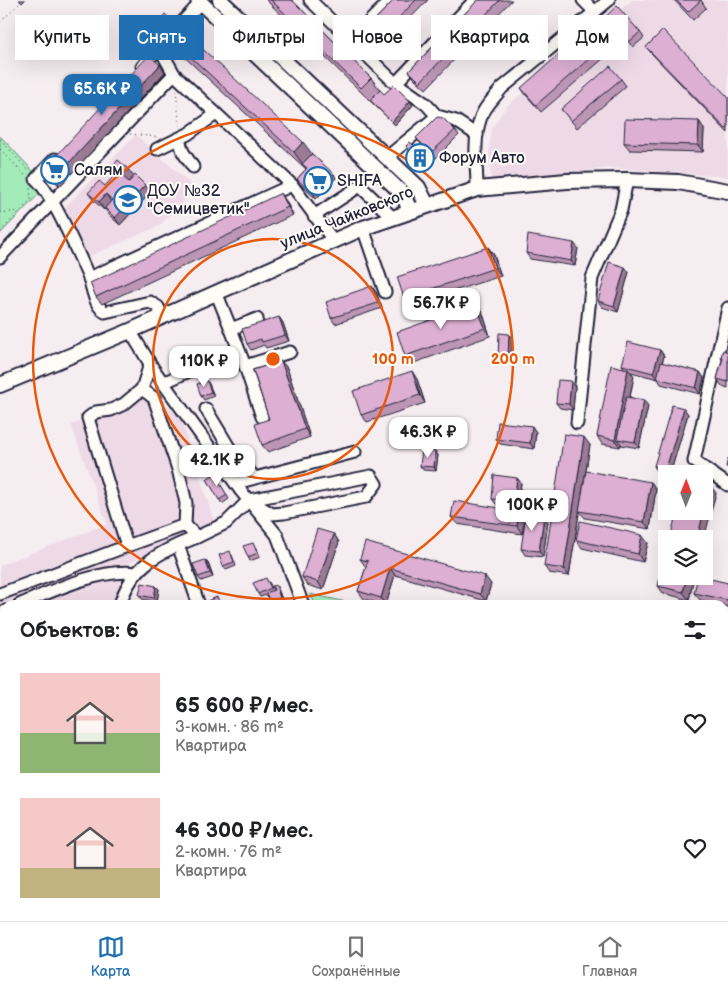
<!DOCTYPE html>
<html lang="ru">
<head>
<meta charset="utf-8">
<style>
  :root { --surface:#fff; --page:#f2f2f2; --text:#202124; --muted:#757577; --line:#e0e0e0; --accent:#1f6fb2 }
  body { margin:0; font-family:"Balsamiq Sans",sans-serif; background:var(--page); color:var(--text); height:100vh; display:flex; flex-direction:column; font-size:19px; white-space:nowrap }
  * { box-sizing:border-box; margin:0 }
  p { font-size:16px; color:var(--muted) }
  .icon { flex:none; width:28px; height:28px; fill:none; stroke:currentColor; stroke-width:2; stroke-linecap:round; stroke-linejoin:round }
  .map { position:relative; flex:1; overflow:hidden }
  .details { position:absolute; left:0px; top:600px; width:729px; height:321px; display:flex; flex-direction:column; background:var(--surface); border-radius:15px 15px 0 0; box-shadow:0 5px 20px #0002 }
  .details>* { flex:none }
  .banner { position:absolute; left:15px; top:15px; width:699px; height:45px; display:flex; gap:10px }
  .needle { width:32px; rotate:1deg }
  .controls { position:absolute; left:658px; top:465px; display:grid; gap:10px }
  .controls a { display:grid; place-items:center; width:55px; height:55px; border-radius:0px; background:var(--surface); box-shadow:0 5px 20px #0002; font-size:25px }
  .price { position:absolute; translate:-50% -42px; padding:0 11px; border-radius:10px; background:#fff; color:#222; font-size:16px; line-height:32px; filter:drop-shadow(0 1px 2px #0008) }
  .price::after { content:''; position:absolute; left:50%; top:30px; width:15px; height:11px; margin-left:-8px; background:inherit; clip-path:polygon(0 0,100% 0,50% 100%) }
  .price.on { background:var(--accent); color:#fff }
  ul { padding:0; list-style:none }
  li { display:flex; align-items:center; gap:15px; height:125px; padding:0 20px }
  li span { display:grid; place-items:center; flex:none; width:140px; height:100px; border-radius:0px; color:#555 }
  li>.icon { margin-inline-start:auto }
  span .icon { width:60px; height:60px; fill:#fffc; stroke-width:1 }
  li b { font-size:21px }
  h2 { display:flex; justify-content:space-between; align-items:center; height:60px; padding:0 20px; font-size:21px }
  .chip { padding:0 18px; border-radius:0px; background:var(--surface); box-shadow:0 5px 20px #0002; font-size:18px; line-height:45px }
  .chip.on { background:var(--accent); color:#fff }
  .dock { display:flex; justify-content:space-around; align-items:center; height:70px; border-top:1px solid var(--line); background:var(--surface); font-size:14px; color:var(--muted) }
  .dock a { display:grid; justify-items:center; gap:2px }
  .dock .on { color:var(--accent) }
  .map>svg:first-child { display:block }
</style>
</head>
<body>
<div class="map">
<svg width="728" height="921" viewBox="0 0 728 921">
  <rect width="100%" height="100%" fill="#f6edf0"/>
  <filter id="ink" filterUnits="userSpaceOnUse"><feTurbulence type="fractalNoise" baseFrequency=".02" numOctaves="2"/><feDisplacementMap in="SourceGraphic" scale="10" xChannelSelector="R" yChannelSelector="G"/><feConvolveMatrix kernelMatrix="1 2 1 2 8 2 1 2 1" color-interpolation-filters="sRGB"/></filter>
  <g filter="url(#ink)">
    <!-- built -->
    <g fill="#eedae7">
      <polygon points="632,0 728,0 728,177 611,168 491,180 489,152 492,128 506,107"/>
      <polygon points="136,135 196,189 159,226 83,259 60,212"/>
      <polygon points="151,396 180,415 216,527 131,562 121,581 113,605 5,605 5,660 0,663 0,565 107,524 71,425"/>
    </g>
    <!-- green -->
    <g fill="#a3ebb8" stroke="#62867a">
      <polygon points="0,136 33,171 33,178 44,189 0,234"/>
      <polygon points="310,594 360,605 316,605"/>
      <polygon points="724,700 728,701 728,921 363,921 364,916 724,916"/>
    </g>
    <g fill="none" stroke-linecap="round" stroke-linejoin="round">
      <defs>
        <g id="minor">
          <polyline points="310,0 393,81 426,104 437,116 456,121 477,135"/>
          <polyline points="583,0 595,12"/>
          <polyline points="131,25 159,47 201,2"/>
          <polyline points="351,40 391,0"/>
          <polyline points="142,67 159,47 174,74"/>
          <polyline points="396,83 475,0"/>
          <polyline points="179,139 183,152 193,167"/>
          <polyline points="157,149 188,134 216,114"/>
          <polyline points="386,158 437,116"/>
          <path d="M55 159 36 179C52 193 79 255 89 278 93 289 94 305 105 312L150 302 158 307 162 316"/>
          <path d="M477 189C477 167 473 141 480 120 483 108 495 97 502 88L609 0"/>
          <polyline points="314,216 360,186 392,217"/>
          <polyline points="363,228 385,292"/>
          <polyline points="0,257 174,74 292,185 333,240"/>
          <polyline points="89,278 292,185"/>
          <polyline points="216,292 231,329 257,319"/>
          <polyline points="728,308 694,461 728,485"/>
          <polyline points="231,329 245,366 290,352"/>
          <polyline points="130,331 154,370 241,491 277,535 303,605"/>
          <polyline points="150,364 142,389 124,404 111,410 96,412 88,418 127,546 185,525 197,537 226,523 249,500 371,476 376,484 366,497 284,513 272,514 249,500"/>
          <polyline points="245,366 262,417"/>
          <polyline points="163,383 204,364"/>
          <polyline points="142,389 154,398 178,469 186,503 185,525"/>
          <polyline points="206,409 230,449 254,477"/>
          <polyline points="577,423 592,278 621,210 627,180"/>
          <polyline points="236,483 355,452"/>
          <polyline points="178,545 199,605"/>
          <polyline points="0,594 127,546"/>
          <path d="M19 605C52 591 101 568 136 573"/>
          <path d="M120 605C131 565 161 551 197 537"/>
          <polyline points="0,613 5,611"/>
          <polyline points="0,634 5,631"/>
          <polyline points="53,921 54,916"/>
          <polyline points="151,921 152,916"/>
          <polyline points="235,921 236,916"/>
          <polyline points="345,921 346,916"/>
        </g>
        <g id="major">
          <polyline points="198,0 403,194 410,211"/>
          <polyline points="220,0 418,187 427,205"/>
          <polyline points="0,385 130,331 363,228 477,189 567,181 627,180 678,182 728,191"/>
        </g>
      </defs>
      <!-- minor casing -->
      <use href="#minor" stroke="#22223b" stroke-width="15"/>
      <!-- major casing -->
      <use href="#major" stroke="#22223b" stroke-width="18"/>
      <!-- path -->
      <g stroke="#22223b" stroke-width="1" stroke-dasharray="1 4" stroke-linecap="butt">
        <polyline points="0,22 23,0"/>
        <polyline points="176,90 180,128"/>
        <polyline points="130,134 158,137"/>
        <polyline points="0,139 30,172"/>
        <polyline points="0,149 27,177"/>
        <polyline points="0,213 19,211"/>
        <polyline points="0,232 31,200 30,188"/>
      </g>
      <!-- minor -->
      <use href="#minor" stroke="#fdfcf7" stroke-width="11"/>
      <!-- major -->
      <use href="#major" stroke="#fdfcf7" stroke-width="14"/>
    </g>
    <!-- wall -->
    <g fill="#bd96b5" stroke="#22223b">
      <polygon points="19,0 25,0 22,3"/>
      <polygon points="266,0 292,0 371,78 380,90 384,94 413,105 395,125"/>
      <polygon points="394,0 428,0 384,45 373,35 368,27"/>
      <polygon points="478,0 512,0 426,89 415,79 409,71"/>
      <polygon points="674,0 701,0 706,8 693,20"/>
      <polygon points="606,16 640,32 644,38 633,47 610,21"/>
      <polygon points="155,24 312,154 336,178 316,199 299,183 297,179 306,169 166,40"/>
      <polygon points="646,47 728,97 728,133 652,54"/>
      <polygon points="598,51 604,58 541,112 526,95 521,88"/>
      <polygon points="165,72 60,186 49,176 44,169"/>
      <polygon points="621,79 626,86 577,128 561,109"/>
      <polygon points="699,121 704,129 703,152 630,150 624,143"/>
      <polygon points="455,130 459,135 435,159 420,143 416,138"/>
      <polygon points="406,146 423,155 426,159 415,169 407,159 412,154"/>
      <polygon points="108,171 134,177 145,185 151,192 141,203 134,197 125,207 130,214 120,225 110,216 105,209 104,210 94,201 88,193 105,186 113,178"/>
      <polygon points="286,201 293,215 102,304 96,297"/>
      <polygon points="488,247 494,255 501,276 409,305 404,298"/>
      <polygon points="578,248 575,266 530,259 526,253"/>
      <polygon points="629,272 618,312 602,307 598,301"/>
      <polygon points="376,292 382,308 335,324 331,318"/>
      <polygon points="482,311 490,336 411,364 405,356"/>
      <polygon points="279,317 283,323 289,341 266,348 264,345 251,350 247,344"/>
      <polygon points="512,338 511,362 501,362 498,358"/>
      <polygon points="660,350 664,356 662,363 700,372 704,378 700,394 661,384 658,379 631,372 634,376 630,397 648,406 639,448 621,445 621,444 620,447 602,444 597,436 624,368 622,365"/>
      <polygon points="728,352 728,388 722,386 717,379 722,360 721,357"/>
      <polygon points="281,361 287,368 310,437 268,452 262,445 269,419"/>
      <polygon points="417,379 425,403 367,422 361,415"/>
      <polygon points="207,381 209,384 214,396 204,400 201,396"/>
      <polygon points="571,381 575,387 573,410 560,408 556,403"/>
      <polygon points="688,414 670,474 666,474 657,471 654,466"/>
      <polygon points="536,432 534,449 500,444 496,439"/>
      <polygon points="590,445 569,576 549,573 544,566"/>
      <polygon points="438,455 436,471 423,470 420,466"/>
      <polygon points="214,474 229,499 222,504 207,479"/>
      <polygon points="517,478 521,483 518,507 496,504 492,499"/>
      <polygon points="651,482 656,489 650,529 585,518 579,511"/>
      <polygon points="519,511 525,518 522,534 457,524 451,517"/>
      <polygon points="548,522 543,557 525,555 521,549"/>
      <polygon points="334,534 339,542 323,590 307,585 302,577"/>
      <polygon points="576,540 648,543 643,562 582,548"/>
      <polygon points="256,546 260,557 250,561 248,557"/>
      <polygon points="232,555 236,566 226,570 223,566"/>
      <polygon points="360,559 491,584 486,601 395,575 386,605 384,605 364,599 358,591 366,567"/>
      <polygon points="205,560 208,563 213,577 201,581 198,577"/>
      <polygon points="694,576 689,600 663,593 658,586"/>
      <polygon points="269,582 273,590 276,585 278,589 283,602 275,605 271,605 270,602 267,595 260,597 258,594"/>
      <polygon points="728,583 728,607 724,606 724,605 720,605 700,600 694,593"/>
      <polygon points="156,586 159,589 157,602 142,599 139,595"/>
      <polygon points="724,622 728,623 728,676 724,675"/>
      <polygon points="724,676 728,677 728,698 724,697"/>
    </g>
    <!-- shaded-wall -->
    <g fill="#9a7a94" stroke="#22223b">
      <polygon points="160,65 165,72 60,186 55,178"/>
      <polygon points="410,101 413,105 395,125 392,122"/>
      <polygon points="699,121 704,129 703,152 698,145"/>
      <polygon points="303,142 315,158 302,164 305,168 294,152"/>
      <polygon points="128,169 134,177 128,183 122,176"/>
      <polygon points="334,174 336,178 316,199 314,195"/>
      <polygon points="145,185 151,192 141,203 135,196"/>
      <polygon points="129,190 134,197 125,207 130,214 120,225 115,218 118,201"/>
      <polygon points="281,193 286,201 293,215 288,207"/>
      <polygon points="106,194 111,202 104,210 99,202"/>
      <polygon points="574,243 578,248 575,266 571,261"/>
      <polygon points="488,247 494,255 501,276 495,268"/>
      <polygon points="625,267 629,272 618,312 614,306"/>
      <polygon points="372,286 376,292 382,308 378,303"/>
      <polygon points="476,304 482,311 490,336 485,328"/>
      <polygon points="279,317 283,323 289,341 285,335"/>
      <polygon points="509,334 512,338 511,362 508,359"/>
      <polygon points="660,350 664,356 657,379 653,373"/>
      <polygon points="281,361 287,368 310,437 305,429"/>
      <polygon points="628,369 634,376 621,440 617,439 621,444 620,447 615,440"/>
      <polygon points="412,371 417,379 425,403 420,395"/>
      <polygon points="700,372 704,378 700,394 696,388"/>
      <polygon points="207,381 209,384 214,396 211,392"/>
      <polygon points="571,381 575,387 573,410 569,404"/>
      <polygon points="644,400 648,406 639,448 635,442"/>
      <polygon points="684,408 688,414 670,474 669,474 666,469"/>
      <polygon points="532,426 536,432 534,449 530,443"/>
      <polygon points="584,437 590,445 569,576 564,569"/>
      <polygon points="435,451 438,455 436,471 434,467"/>
      <polygon points="517,478 521,483 518,507 514,501"/>
      <polygon points="651,482 656,489 650,529 644,522"/>
      <polygon points="710,485 716,493 704,539 697,539"/>
      <polygon points="519,511 525,518 522,534 517,526"/>
      <polygon points="544,516 548,522 543,557 539,551"/>
      <polygon points="334,534 339,542 323,590 318,582"/>
      <polygon points="642,535 648,543 643,562 638,554"/>
      <polygon points="253,543 256,546 260,557"/>
      <polygon points="205,560 208,563 213,577 210,573"/>
      <polygon points="390,568 395,575 386,605 385,605 381,598"/>
      <polygon points="485,576 491,584 486,601 480,594"/>
      <polygon points="687,576 694,576 689,600 683,592"/>
      <polygon points="276,585 278,589 283,602 280,598"/>
      <polygon points="156,586 159,589 157,602 154,598"/>
      <polygon points="31,916 34,916 34,921 30,921"/>
    </g>
    <!-- building -->
    <g fill="#dcafd3" stroke="#22223b">
      <polygon points="271,0 292,0 371,78 361,88"/>
      <polygon points="394,0 416,0 379,38 368,27"/>
      <polygon points="478,0 500,0 420,82 409,71"/>
      <polygon points="676,0 701,0 688,12"/>
      <polygon points="617,6 640,32 629,42 606,16"/>
      <polygon points="165,14 303,142 294,152 155,24"/>
      <polygon points="663,30 728,97 728,128 726,129 646,47"/>
      <polygon points="583,33 598,51 536,105 521,88"/>
      <polygon points="149,55 160,65 55,178 44,169"/>
      <polygon points="610,66 621,79 571,121 561,109"/>
      <polygon points="394,85 410,101 392,122 370,100 380,90 384,94"/>
      <polygon points="437,117 443,118 455,130 431,153 416,138"/>
      <polygon points="625,119 699,121 698,145 624,143"/>
      <polygon points="410,142 423,155 413,165 407,159 412,153 406,146"/>
      <polygon points="312,154 334,174 314,195 297,179 307,168 302,164"/>
      <polygon points="118,160 128,169 122,176 129,182 135,175 145,185 135,196 129,190 118,201 125,207 115,218 105,208 112,200 106,194 99,202 88,193 99,181 105,186 114,176 108,171"/>
      <polygon points="281,193 288,207 96,297 90,283"/>
      <polygon points="528,235 574,243 571,261 526,253"/>
      <polygon points="488,247 495,268 404,298 397,277"/>
      <polygon points="609,262 625,267 614,306 598,301"/>
      <polygon points="372,286 378,303 331,318 326,302"/>
      <polygon points="476,304 485,328 405,356 397,332"/>
      <polygon points="279,317 285,335 262,342 261,339 247,344 242,329"/>
      <polygon points="499,333 509,334 508,359 498,358"/>
      <polygon points="628,342 660,350 653,373 622,365"/>
      <polygon points="723,350 728,352 728,382 717,379 723,358 721,357"/>
      <polygon points="281,361 305,429 262,445 255,424 269,419 253,370"/>
      <polygon points="661,362 700,372 696,388 657,378"/>
      <polygon points="611,365 628,369 615,440 597,436"/>
      <polygon points="412,371 420,395 361,415 353,391"/>
      <polygon points="558,380 571,381 569,404 556,403"/>
      <polygon points="207,381 211,392 201,396 197,384"/>
      <polygon points="626,397 644,400 635,442 617,439"/>
      <polygon points="672,405 684,408 666,469 654,466"/>
      <polygon points="498,422 532,426 530,443 496,439"/>
      <polygon points="564,434 584,437 564,569 544,566"/>
      <polygon points="422,450 435,451 434,467 420,466"/>
      <polygon points="728,458 728,467 726,467"/>
      <polygon points="586,471 651,482 644,522 579,511"/>
      <polygon points="214,474 227,495 219,500 207,479"/>
      <polygon points="494,475 517,478 514,501 492,499"/>
      <polygon points="704,484 710,485 704,511"/>
      <polygon points="454,501 519,511 517,526 451,517"/>
      <polygon points="677,511 704,511 697,539 670,539"/>
      <polygon points="526,514 544,516 539,551 521,549"/>
      <polygon points="580,521 642,535 638,554 576,540"/>
      <polygon points="317,529 334,534 318,582 302,577"/>
      <polygon points="365,542 485,576 480,594 390,568 381,598 358,591 368,561 360,559"/>
      <polygon points="253,543 258,553 248,557 243,546"/>
      <polygon points="230,551 234,562 223,566 219,555"/>
      <polygon points="666,554 666,576 687,576 683,592 658,586"/>
      <polygon points="205,560 210,573 198,577 193,564"/>
      <polygon points="698,576 728,583 728,600 694,593"/>
      <polygon points="266,578 271,588 258,594 253,583"/>
      <polygon points="142,583 156,586 154,598 139,595"/>
      <polygon points="276,585 280,598 270,602 266,593 274,590 272,586"/>
      <polygon points="217,597 221,605 209,605 207,601"/>
      <polygon points="724,622 728,623 728,669 724,668"/>
      <polygon points="724,676 728,677 728,694 724,693"/>
      <polygon points="16,916 31,916 30,921 15,921"/>
      <polygon points="207,916 223,919 223,921 206,921"/>
    </g>
  </g>
  <!-- distance rings -->
  <g fill="none" stroke="#e8590c" stroke-width="2.5">
    <circle cx="273" cy="359" r="120"/>
    <circle cx="273" cy="359" r="240"/>
  </g>
  <!-- icons -->
  <defs>
    <symbol id="building-ring" viewBox="-11 -11 22 22"><circle r="9.5" fill="#fdfcf7" stroke="#1f6fb2" stroke-width="1.5"/><path d="M-4-6H4V6H1V3H-1V6H-4ZM-2.5-4.3h1.7v1.8h-1.7ZM.8-4.3h1.7v1.8H.8ZM-2.5-1h1.7V.8h-1.7ZM.8-1h1.7V.8H.8Z" fill="#1f6fb2"/></symbol>
    <symbol id="supermarket-ring" viewBox="-11 -11 22 22"><circle r="9.5" fill="#fdfcf7" stroke="#1f6fb2" stroke-width="1.5"/><path d="M-6-5.5h2.5l.6 2H6L4.5 2H-2.5L-4.4-4H-6ZM-1.5 3.2a1.3 1.3 0 1 0 .1 0ZM3 3.2a1.3 1.3 0 1 0 .1 0Z" fill="#1f6fb2"/></symbol>
    <symbol id="school-ring" viewBox="-11 -11 22 22"><circle r="9.5" fill="#fdfcf7" stroke="#1f6fb2" stroke-width="1.5"/><path d="M0-5L7-2L0 1L-7-2ZM-4 1L0 2.5L4 1V4Q0 6-4 4Z" fill="#1f6fb2"/></symbol>
  </defs>
  <g fill-rule="evenodd">
    <use href="#building-ring" x="404" y="142" width="32" height="32"/>
    <use href="#supermarket-ring" x="39" y="154" width="32" height="32"/>
    <use href="#supermarket-ring" x="302" y="165" width="32" height="32"/>
    <use href="#school-ring" x="112" y="184" width="32" height="32"/>
  </g>
  <g text-anchor="middle" dominant-baseline="central" stroke-width="4" stroke-linejoin="round" paint-order="stroke">
    <!-- poi labels -->
    <g font-size="16" fill="#22223b" stroke="#fdfcf7" text-anchor="start">
      <text x="439" y="158">Форум Авто</text>
      <text x="74" y="170">Салям</text>
      <text x="337" y="181">SHIFA</text>
      <text x="147" y="191">ДОУ №32<tspan x="147" dy="18">"Семицветик"</tspan></text>
    </g>
    <!-- street labels -->
    <g font-size="16" fill="#22223b" stroke="#fdfcf7">
      <text transform="translate(347 218) rotate(-22)">улица Чайковского</text>
    </g>
  </g>
  <circle cx="273" cy="359" r="8" fill="#e8590c" stroke="#fdfcf7" stroke-width="2.5"/>
  <g font-size="15" text-anchor="middle" font-weight="bold" fill="#e8590c" stroke="#fdfcf7" stroke-width="4" stroke-linejoin="round" paint-order="stroke">
    <text x="393" y="364">100 m</text>
    <text x="513" y="364">200 m</text>
  </g>
</svg>
<div class="controls">
<a><svg class="needle" viewBox="-14 -14 28 28"><path d="M0-13l5 13h-10z" fill="#e53935"/><path d="M0 13l5-13h-10z" fill="#757577"/></svg></a>
<a><svg class="icon" aria-label="layers" viewBox="0 0 24 24"><path d="M12 4l9 5-9 5-9-5zM3 14l9 5 9-5"/></svg></a>
</div>
<b class="price on" style="left:102px;top:116px">65.6K ₽</b>
<b class="price" style="left:441px;top:330px">56.7K ₽</b>
<b class="price" style="left:204px;top:388px">110K ₽</b>
<b class="price" style="left:428px;top:459px">46.3K ₽</b>
<b class="price" style="left:217px;top:487px">42.1K ₽</b>
<b class="price" style="left:532px;top:532px">100K ₽</b>
<div class="banner">
<a class="chip">Купить</a>
<a class="chip on">Снять</a>
<a class="chip">Фильтры</a>
<a class="chip">Новое</a>
<a class="chip">Квартира</a>
<a class="chip">Дом</a>
</div>
<section class="details">
<h2>Объектов: 6<svg class="icon" aria-label="filters" viewBox="0 0 24 24"><path d="M4 7h16M4 17h16"/><circle cx="9" cy="7" r="2"/><circle cx="15" cy="17" r="2"/></svg></h2>
<ul>
<li><span style="background:linear-gradient(#f6c9c9 60%,#8fb573 0)"><svg class="icon" aria-label="home" viewBox="0 0 24 24"><path d="M3 11l9-7 9 7M6 9v11h12V9"/></svg></span><div><b>65 600 ₽/мес.</b><p>3-комн. · 86 m²</p><p>Квартира</p></div><svg class="icon" aria-label="heart" viewBox="0 0 24 24"><path d="M12 20l-8-8c-3-5 5-10 8-4 3-6 11-1 8 4z"/></svg></li>
<li><span style="background:linear-gradient(#f6c9c9 70%,#c2b280 0)"><svg class="icon" aria-label="home" viewBox="0 0 24 24"><path d="M3 11l9-7 9 7M6 9v11h12V9"/></svg></span><div><b>46 300 ₽/мес.</b><p>2-комн. · 76 m²</p><p>Квартира</p></div><svg class="icon" aria-label="heart" viewBox="0 0 24 24"><path d="M12 20l-8-8c-3-5 5-10 8-4 3-6 11-1 8 4z"/></svg></li>
</ul>
</section>
</div>
<nav class="dock">
<a class="on"><svg class="icon" aria-label="map" viewBox="0 0 24 24"><path d="M3 6l6-2 6 2 6-2v14l-6 2-6-2-6 2zM9 4v14M15 6v14"/></svg>Карта</a>
<a><svg class="icon" aria-label="saved" viewBox="0 0 24 24"><path d="M7 4h10v16l-5-4-5 4z"/></svg>Сохранённые</a>
<a><svg class="icon" aria-label="home" viewBox="0 0 24 24"><path d="M3 11l9-7 9 7M6 9v11h12V9"/></svg>Главная</a>
</nav>
</body>
</html>
